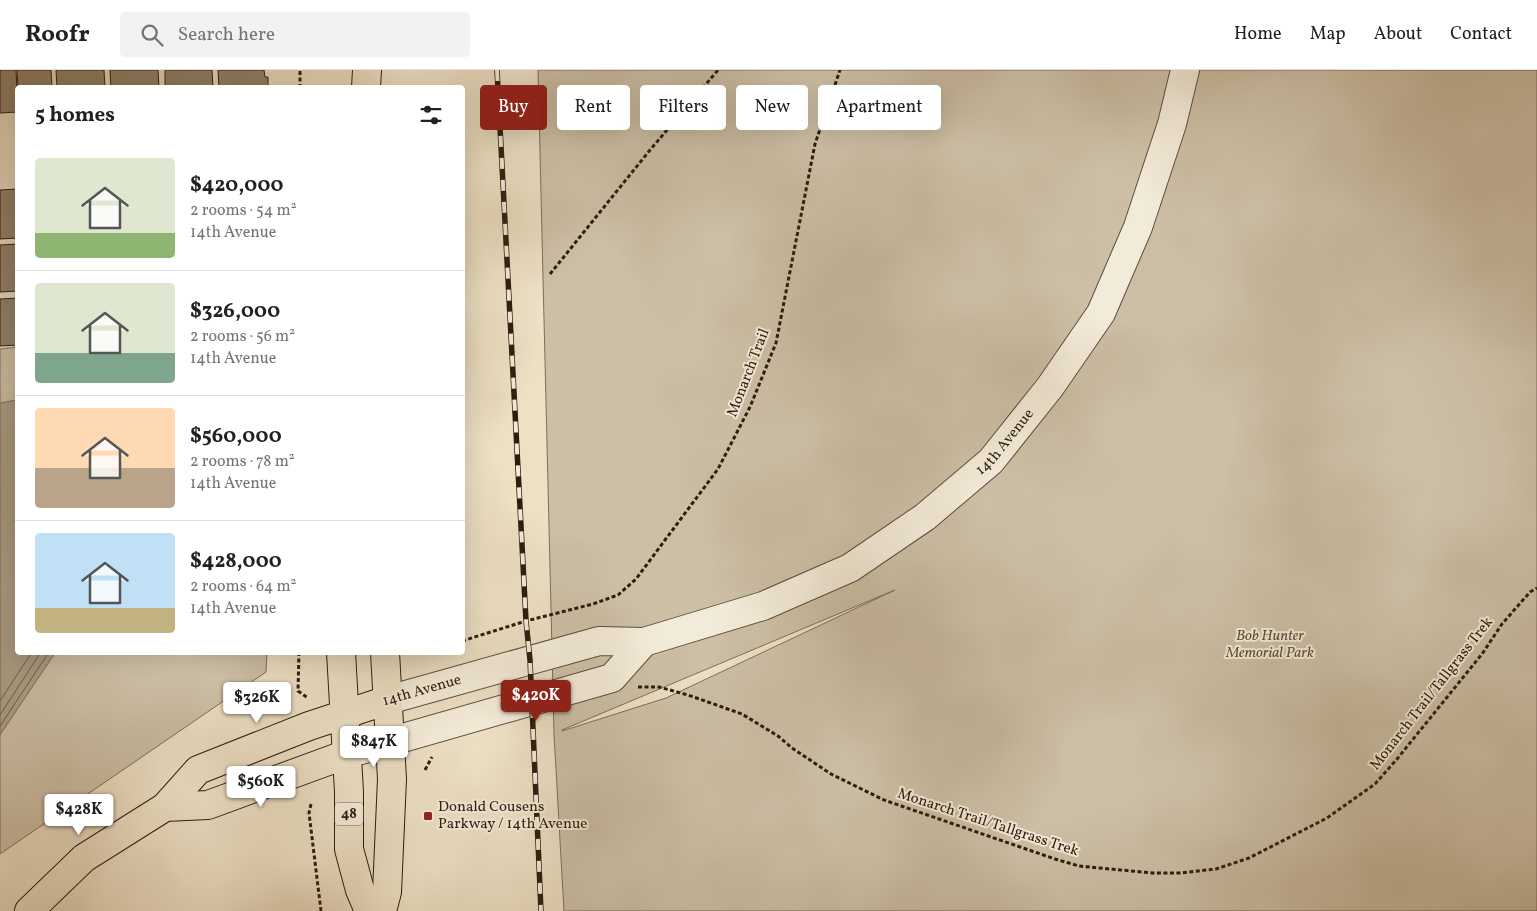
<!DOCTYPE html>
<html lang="en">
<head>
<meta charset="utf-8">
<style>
  :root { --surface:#fff; --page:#f2f2f2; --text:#202124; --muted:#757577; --line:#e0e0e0; --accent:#8f2418 }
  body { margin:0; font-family:Vollkorn,serif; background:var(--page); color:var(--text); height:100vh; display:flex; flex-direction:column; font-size:19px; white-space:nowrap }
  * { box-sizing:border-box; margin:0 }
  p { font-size:16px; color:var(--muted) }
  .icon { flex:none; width:28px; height:28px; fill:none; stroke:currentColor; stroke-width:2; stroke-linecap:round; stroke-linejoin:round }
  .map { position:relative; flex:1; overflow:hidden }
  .side { position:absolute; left:15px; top:15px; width:450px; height:570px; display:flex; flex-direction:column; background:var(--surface); border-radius:5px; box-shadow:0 5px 20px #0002 }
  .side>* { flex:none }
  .hud { position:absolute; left:480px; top:15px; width:475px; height:45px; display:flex; gap:10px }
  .price { position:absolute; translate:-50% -42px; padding:0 11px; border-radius:5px; background:#fff; color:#222; font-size:16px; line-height:32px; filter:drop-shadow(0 1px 2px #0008) }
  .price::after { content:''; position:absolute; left:50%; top:30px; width:15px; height:11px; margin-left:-8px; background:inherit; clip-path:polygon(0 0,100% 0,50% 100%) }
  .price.current { background:var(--accent); color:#fff }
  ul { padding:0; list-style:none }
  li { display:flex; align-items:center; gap:15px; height:125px; padding:0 20px }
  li+li { border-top:1px solid var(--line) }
  li span { display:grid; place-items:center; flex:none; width:140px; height:100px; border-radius:5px; color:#555 }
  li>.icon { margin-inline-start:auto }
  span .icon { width:60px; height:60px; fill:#fffc; stroke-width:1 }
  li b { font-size:21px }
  h2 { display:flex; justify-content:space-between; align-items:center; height:60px; padding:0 20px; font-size:21px }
  .chip { padding:0 18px; border-radius:5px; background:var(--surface); box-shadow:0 5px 20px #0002; font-size:18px; line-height:45px }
  .chip.current { background:var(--accent); color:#fff }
  header { display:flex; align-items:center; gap:30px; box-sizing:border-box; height:70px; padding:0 25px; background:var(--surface); border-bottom:1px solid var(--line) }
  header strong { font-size:24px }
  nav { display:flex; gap:28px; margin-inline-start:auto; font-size:18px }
  .search { width:350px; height:45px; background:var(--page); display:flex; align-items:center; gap:12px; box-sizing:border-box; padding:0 18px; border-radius:5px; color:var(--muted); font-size:19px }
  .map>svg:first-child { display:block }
</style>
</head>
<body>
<header>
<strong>Roofr</strong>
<div class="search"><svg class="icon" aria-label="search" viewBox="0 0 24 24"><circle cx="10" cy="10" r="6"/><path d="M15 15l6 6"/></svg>Search here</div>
<nav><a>Home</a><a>Map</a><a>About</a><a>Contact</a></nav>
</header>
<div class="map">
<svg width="1537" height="841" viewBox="0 0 1537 841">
  <rect width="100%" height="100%" fill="#ede0c5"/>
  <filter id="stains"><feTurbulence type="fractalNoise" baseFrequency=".004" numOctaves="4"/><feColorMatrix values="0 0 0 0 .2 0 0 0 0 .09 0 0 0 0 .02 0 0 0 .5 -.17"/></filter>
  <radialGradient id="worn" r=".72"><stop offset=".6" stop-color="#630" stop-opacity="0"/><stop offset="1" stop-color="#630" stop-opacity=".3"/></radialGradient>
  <!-- green -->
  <g fill="#ccbfa6" stroke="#7c6e5a" fill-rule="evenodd">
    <path d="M538 0H1537V841H564L554 664ZM895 520 666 628 562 661V660Z"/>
    <polygon points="17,277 18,582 267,583 266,602 0,784 0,279"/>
  </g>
  <!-- water -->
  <polygon fill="#ab9e86" stroke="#786a56" points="17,330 18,582 55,583 0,665 0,333"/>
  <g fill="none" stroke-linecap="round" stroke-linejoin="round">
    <!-- shore -->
    <g stroke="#6c5e4a" stroke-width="1">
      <polyline points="0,631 32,582"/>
      <polyline points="0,645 41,582"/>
      <polyline points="0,656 49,582"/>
    </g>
  </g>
  <!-- building -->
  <g fill="#90826d" stroke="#2c1d0d">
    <polygon points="0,0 16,0 18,42 0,43"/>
    <polygon points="17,0 51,0 52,18 18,18"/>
    <polygon points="56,0 104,0 105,18 57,18"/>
    <polygon points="110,0 158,0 159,18 111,18"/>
    <polygon points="165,0 212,0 213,18 165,18"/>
    <polygon points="218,0 264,0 265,7 268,7 268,18 219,18"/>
    <polygon points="18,119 18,168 0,169 0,120"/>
    <polygon points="18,174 18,221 0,222 0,175"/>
    <polygon points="18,228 18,275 0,276 0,229"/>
  </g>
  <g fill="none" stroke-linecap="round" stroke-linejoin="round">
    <defs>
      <g id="minor">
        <path id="s1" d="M388 630 599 571 644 572 763 536 850 498 925 447 991 391 1050 317 1101 243 1138 157 1172 54 1185 0"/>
        <polyline points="347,684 612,608 644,572"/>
      </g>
      <g id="major">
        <polyline points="366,18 367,0"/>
        <polyline points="341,582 349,722 349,779 360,820 369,841"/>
        <polyline points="165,737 208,735 347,684"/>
        <polyline points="29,841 84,788 165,737 198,700 309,656 388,630"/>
        <polyline points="382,841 387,822 392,709 385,582"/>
      </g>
    </defs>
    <!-- minor casing -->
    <use href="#minor" stroke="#5c4e3b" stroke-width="30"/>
    <!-- major casing -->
    <use href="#major" stroke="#2c1d0d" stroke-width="30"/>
    <!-- path -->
    <g stroke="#2c1d0d" stroke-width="3" stroke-dasharray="4 2.5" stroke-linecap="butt">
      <polyline points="300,18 300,0"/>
      <polyline points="550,204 650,80 718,0"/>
      <polyline points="462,571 526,551 593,534 618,525 636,509 718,399 750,337 776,273 815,74 840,0"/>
      <polyline points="299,582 298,621 308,628"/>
      <polyline points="638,617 659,617 688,625 742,644 778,666 792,678 831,704 884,730 1055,789 1079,796 1152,803 1181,803 1216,799 1249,788 1327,748 1375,714 1397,689 1482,584 1502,554 1530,522 1537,518"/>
      <polyline points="425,700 432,687"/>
      <polyline points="311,734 309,743 321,841"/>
    </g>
    <!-- minor -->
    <use href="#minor" stroke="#f3ebd9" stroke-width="28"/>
    <!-- major -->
    <use href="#major" stroke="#ede0c5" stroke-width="28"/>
    <defs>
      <polyline id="rail" points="497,0 526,551 530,590 541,841"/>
    </defs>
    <!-- rail casing -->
    <use href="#rail" stroke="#2c1d0d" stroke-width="5.5"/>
    <!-- rail -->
    <use href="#rail" stroke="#f3ebd9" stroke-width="4" stroke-dasharray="11" stroke-linecap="butt"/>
  </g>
  <!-- markers -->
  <rect fill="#8f2418" stroke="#f3ebd9" stroke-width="2" x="423" y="741" width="10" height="10" rx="2.5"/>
  <g text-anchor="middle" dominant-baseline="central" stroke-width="4" stroke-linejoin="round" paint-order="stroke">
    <!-- shield labels -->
    <rect fill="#f3ebd9" stroke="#685b4a" stroke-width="1" x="335" y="732.5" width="28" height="23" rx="4"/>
    <g font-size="14" font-weight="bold" fill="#2c1d0d">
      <text x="349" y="744">48</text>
    </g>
    <!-- street labels -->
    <g font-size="15" fill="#2c1d0d" stroke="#f3ebd9">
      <text transform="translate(749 303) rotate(-69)">Monarch Trail</text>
      <text stroke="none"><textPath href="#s1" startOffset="684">14th Avenue</textPath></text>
      <text transform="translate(422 621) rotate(-16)">14th Avenue</text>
      <text transform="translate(1432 624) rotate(-52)">Monarch Trail/Tallgrass Trek</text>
      <text transform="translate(988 753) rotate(18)">Monarch Trail/Tallgrass Trek</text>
    </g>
    <!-- park labels -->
    <g font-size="15" font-style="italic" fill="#5c4e3b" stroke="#f3ebd9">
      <text x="1270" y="566">Bob Hunter<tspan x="1270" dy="17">Memorial Park</tspan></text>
    </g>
    <!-- poi labels -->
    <g font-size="15" fill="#2c1d0d" stroke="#f3ebd9" text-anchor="start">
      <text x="438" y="737">Donald Cousens<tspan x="438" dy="17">Parkway / 14th Avenue</tspan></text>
    </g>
  </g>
  <rect width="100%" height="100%" filter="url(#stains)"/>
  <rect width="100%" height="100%" fill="url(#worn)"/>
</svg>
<b class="price current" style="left:536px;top:652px">$420K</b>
<b class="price" style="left:257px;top:654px">$326K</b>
<b class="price" style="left:374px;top:698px">$847K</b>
<b class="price" style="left:261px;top:738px">$560K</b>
<b class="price" style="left:79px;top:766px">$428K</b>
<div class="hud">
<a class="chip current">Buy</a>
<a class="chip">Rent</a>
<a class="chip">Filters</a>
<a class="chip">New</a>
<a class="chip">Apartment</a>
</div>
<section class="side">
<h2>5 homes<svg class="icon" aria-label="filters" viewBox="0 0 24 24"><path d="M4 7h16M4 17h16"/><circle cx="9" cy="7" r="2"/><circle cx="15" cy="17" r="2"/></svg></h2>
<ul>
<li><span style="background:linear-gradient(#dfe7d0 75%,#8fb573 0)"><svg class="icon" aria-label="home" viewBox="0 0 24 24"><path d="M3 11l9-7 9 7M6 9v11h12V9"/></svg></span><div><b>$420,000</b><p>2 rooms · 54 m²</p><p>14th Avenue</p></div></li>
<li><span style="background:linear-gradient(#dfe7d0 70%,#7fa58c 0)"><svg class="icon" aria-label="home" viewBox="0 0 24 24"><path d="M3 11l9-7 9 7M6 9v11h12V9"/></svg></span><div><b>$326,000</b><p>2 rooms · 56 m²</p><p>14th Avenue</p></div></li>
<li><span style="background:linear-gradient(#ffd9b3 60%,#b9a48a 0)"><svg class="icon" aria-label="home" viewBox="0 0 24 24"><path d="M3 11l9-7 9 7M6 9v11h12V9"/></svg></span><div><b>$560,000</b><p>2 rooms · 78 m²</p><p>14th Avenue</p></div></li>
<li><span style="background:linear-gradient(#bfe0f5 75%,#c2b280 0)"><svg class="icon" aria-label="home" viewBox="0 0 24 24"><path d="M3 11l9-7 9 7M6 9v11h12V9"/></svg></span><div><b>$428,000</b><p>2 rooms · 64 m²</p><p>14th Avenue</p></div></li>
</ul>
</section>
</div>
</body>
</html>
